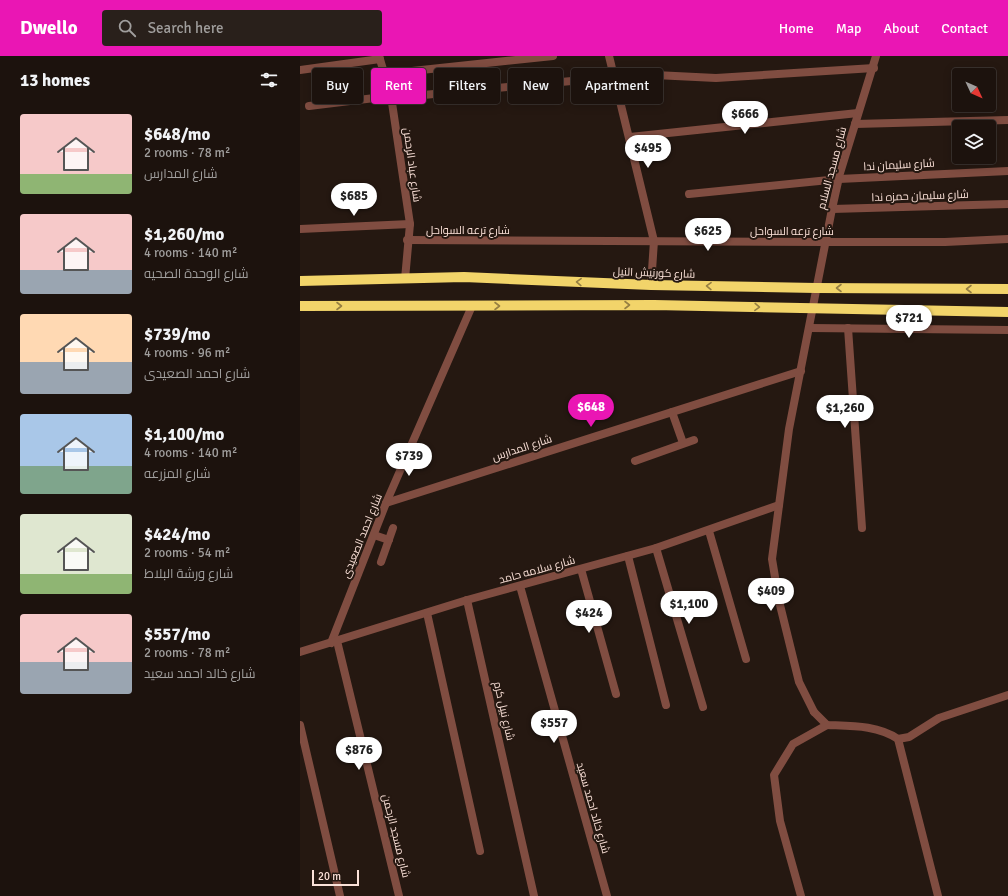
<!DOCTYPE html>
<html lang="en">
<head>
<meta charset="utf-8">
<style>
  :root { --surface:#1c120d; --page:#29201b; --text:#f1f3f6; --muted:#a09e9d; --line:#3a322e; --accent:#ea16b4 }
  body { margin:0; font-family:Signika,Cairo,sans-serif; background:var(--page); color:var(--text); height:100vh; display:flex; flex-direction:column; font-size:15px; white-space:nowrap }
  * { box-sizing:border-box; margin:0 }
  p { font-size:13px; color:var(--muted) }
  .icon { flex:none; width:22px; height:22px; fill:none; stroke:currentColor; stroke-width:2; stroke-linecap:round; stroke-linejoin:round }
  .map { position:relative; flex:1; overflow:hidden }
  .drawer { display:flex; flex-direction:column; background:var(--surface); width:300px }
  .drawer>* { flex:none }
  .top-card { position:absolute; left:12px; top:12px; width:380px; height:36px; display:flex; gap:8px }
  .needle { width:26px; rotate:134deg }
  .fabs { position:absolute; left:652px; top:12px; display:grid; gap:8px }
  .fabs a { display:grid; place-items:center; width:44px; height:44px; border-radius:4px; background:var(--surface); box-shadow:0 2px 10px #0003,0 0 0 1px var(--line); font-size:20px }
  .scale { position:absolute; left:12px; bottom:10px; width:47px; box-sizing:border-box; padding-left:4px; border:2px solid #fce2d9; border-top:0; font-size:11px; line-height:14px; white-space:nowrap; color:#fce2d9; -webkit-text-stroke:3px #251811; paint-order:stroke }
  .price { position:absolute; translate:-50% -34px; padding:0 9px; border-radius:14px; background:#fff; color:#222; font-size:13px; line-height:26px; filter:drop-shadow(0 1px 2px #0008) }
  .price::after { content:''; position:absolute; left:50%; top:24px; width:12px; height:9px; margin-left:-6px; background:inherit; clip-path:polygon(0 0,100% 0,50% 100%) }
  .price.selected { background:var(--accent); color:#fff }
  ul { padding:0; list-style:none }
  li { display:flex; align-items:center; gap:12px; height:100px; padding:0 20px }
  li span { display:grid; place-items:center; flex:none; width:112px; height:80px; border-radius:4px; color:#555 }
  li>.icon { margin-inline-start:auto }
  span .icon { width:48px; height:48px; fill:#fffc; stroke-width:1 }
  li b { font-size:17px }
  h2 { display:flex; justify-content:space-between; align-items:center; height:48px; padding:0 20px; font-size:17px }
  .tag { padding:0 14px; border-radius:4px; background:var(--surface); box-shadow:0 2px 10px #0003,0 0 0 1px var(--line); font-size:14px; line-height:36px }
  .tag.selected { background:var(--accent); color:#fff }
  header { display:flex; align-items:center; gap:24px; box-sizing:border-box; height:56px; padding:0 20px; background:var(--accent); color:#fff }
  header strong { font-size:19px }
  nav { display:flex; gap:22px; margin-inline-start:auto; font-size:14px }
  .search { width:280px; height:36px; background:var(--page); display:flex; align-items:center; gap:10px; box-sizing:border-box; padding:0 14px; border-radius:4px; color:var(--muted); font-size:15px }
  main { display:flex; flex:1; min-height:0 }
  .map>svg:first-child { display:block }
</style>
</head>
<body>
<header>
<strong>Dwello</strong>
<div class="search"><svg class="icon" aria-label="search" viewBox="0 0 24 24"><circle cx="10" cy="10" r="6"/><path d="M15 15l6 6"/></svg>Search here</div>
<nav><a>Home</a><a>Map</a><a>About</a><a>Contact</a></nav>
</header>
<main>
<section class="drawer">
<h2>13 homes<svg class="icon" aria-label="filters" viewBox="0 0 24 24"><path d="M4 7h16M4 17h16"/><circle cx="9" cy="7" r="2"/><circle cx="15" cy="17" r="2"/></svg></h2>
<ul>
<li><span style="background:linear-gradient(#f6c9c9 75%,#8fb573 0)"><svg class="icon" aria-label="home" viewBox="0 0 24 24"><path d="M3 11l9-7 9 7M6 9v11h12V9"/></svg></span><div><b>$648/mo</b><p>2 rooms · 78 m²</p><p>شارع المدارس</p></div></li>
<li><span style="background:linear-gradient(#f6c9c9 70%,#9aa5b1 0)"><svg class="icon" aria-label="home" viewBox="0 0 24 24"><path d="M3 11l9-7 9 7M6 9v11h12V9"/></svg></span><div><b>$1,260/mo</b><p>4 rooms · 140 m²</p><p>شارع الوحدة الصحيه</p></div></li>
<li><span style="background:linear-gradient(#ffd9b3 60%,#9aa5b1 0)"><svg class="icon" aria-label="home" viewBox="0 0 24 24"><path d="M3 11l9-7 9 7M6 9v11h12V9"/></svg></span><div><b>$739/mo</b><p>4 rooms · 96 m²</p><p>شارع احمد الصعيدى</p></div></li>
<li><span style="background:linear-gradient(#a9c7e8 65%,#7fa58c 0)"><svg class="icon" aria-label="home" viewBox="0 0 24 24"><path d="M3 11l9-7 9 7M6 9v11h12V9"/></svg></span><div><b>$1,100/mo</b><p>4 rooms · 140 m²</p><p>شارع المزرعه</p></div></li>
<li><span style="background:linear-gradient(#dfe7d0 75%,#8fb573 0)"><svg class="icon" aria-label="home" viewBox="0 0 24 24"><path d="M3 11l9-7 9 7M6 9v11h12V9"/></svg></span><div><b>$424/mo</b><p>2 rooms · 54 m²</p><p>شارع ورشة البلاط</p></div></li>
<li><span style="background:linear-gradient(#f6c9c9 60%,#9aa5b1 0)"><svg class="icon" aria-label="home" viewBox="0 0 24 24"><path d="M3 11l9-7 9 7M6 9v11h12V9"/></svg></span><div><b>$557/mo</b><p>2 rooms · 78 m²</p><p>شارع خالد احمد سعيد</p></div></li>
</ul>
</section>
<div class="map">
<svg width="708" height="840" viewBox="0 0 708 840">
  <rect width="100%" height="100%" fill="#251811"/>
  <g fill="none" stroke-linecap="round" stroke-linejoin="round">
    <!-- service -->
    <g stroke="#804d41" stroke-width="8">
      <polyline points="372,356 383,387"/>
      <polyline points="335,405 394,384"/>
      <polyline points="74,479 89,484"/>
      <polyline points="81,506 93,472"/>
      <path d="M514 656 527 669C551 670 577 669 598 683L638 840"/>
      <polyline points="598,683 609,681 639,662 708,639"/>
      <polyline points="501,840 480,765 474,719 493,688 527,669"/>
    </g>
    <!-- minor -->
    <g stroke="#804d41" stroke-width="8">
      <polyline points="79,0 91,40 110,168 105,223"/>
      <polyline points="309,0 354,185 351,229"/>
      <polyline points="0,14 80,3"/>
      <polyline points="84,18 253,0"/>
      <polyline points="315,23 355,19 416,22 574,12"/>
      <polyline points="92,42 314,21"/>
      <polyline points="9,50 91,40"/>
      <polyline points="555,68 708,64"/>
      <polyline points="330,81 558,57"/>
      <polyline points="389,138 539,123 708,115"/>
      <polyline points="532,153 708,148"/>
      <polyline points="0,173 110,168"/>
      <polyline points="107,184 526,186 645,186 708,183"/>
      <polyline points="510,272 708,274"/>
      <polyline points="548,272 562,472"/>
      <polyline points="86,447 501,315"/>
      <polyline points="409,475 446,603"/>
      <polyline points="356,492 403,651"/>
      <polyline points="328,500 366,649"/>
      <polyline points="281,513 316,638"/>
      <polyline points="220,530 307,840"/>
      <polyline points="167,544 234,840"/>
      <polyline points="127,557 180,795"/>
      <polyline points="37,585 99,840"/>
      <polyline points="31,587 86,447 172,250"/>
      <polyline points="0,596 167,544 356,492 479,449"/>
      <polyline points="514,656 499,626 479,545 472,503 489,373 532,153 540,117 576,0"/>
      <polyline points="0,669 40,840"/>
    </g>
    <!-- primary -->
    <g stroke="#f2d46a" stroke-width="10">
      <polyline points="0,225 164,221 351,229 516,232 708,233"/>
      <polyline points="0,250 354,249 708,256"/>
    </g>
  </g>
  <!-- one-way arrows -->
  <defs><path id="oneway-chevron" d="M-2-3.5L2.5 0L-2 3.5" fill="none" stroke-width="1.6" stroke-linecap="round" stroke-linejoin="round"/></defs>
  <g stroke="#967f42">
    <use href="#oneway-chevron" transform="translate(279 226) rotate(-178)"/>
    <use href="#oneway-chevron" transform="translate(409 230) rotate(-179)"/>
    <use href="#oneway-chevron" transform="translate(539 232) rotate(-180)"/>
    <use href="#oneway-chevron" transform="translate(669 233) rotate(-180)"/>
    <use href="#oneway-chevron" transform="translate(327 249)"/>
    <use href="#oneway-chevron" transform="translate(39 250)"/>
    <use href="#oneway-chevron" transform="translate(197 250)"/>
    <use href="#oneway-chevron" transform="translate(457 251) rotate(2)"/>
  </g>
  <g text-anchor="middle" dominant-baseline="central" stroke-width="4" stroke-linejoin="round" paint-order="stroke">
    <!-- street labels -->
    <g font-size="11" fill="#fce2d9" stroke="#251811">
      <text transform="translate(112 109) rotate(82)">شارع عباد الرحمن</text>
      <text transform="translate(599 109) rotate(-3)">شارع سليمان ندا</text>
      <text transform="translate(532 112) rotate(-75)">شارع مسجد السلام</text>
      <text transform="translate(620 140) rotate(-2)">شارع سليمان حمزه ندا</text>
      <text x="168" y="174">شارع ترعه السواحل</text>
      <text x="492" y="175">شارع ترعه السواحل</text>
      <text transform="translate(354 217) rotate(2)">شارع كورنيش النيل</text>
      <text transform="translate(222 392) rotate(-18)">شارع المدارس</text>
      <text transform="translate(62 480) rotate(-68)">شارع احمد الصعيدى</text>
      <text transform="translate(237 514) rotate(-15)">شارع سلامه حامد</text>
      <text transform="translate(204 655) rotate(77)">شارع نبيل كرم</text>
      <text transform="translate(293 752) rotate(74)">شارع خالد احمد سعيد</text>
      <text transform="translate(96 780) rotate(76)">شارع مسجد الرحمن</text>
    </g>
  </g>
</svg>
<div class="fabs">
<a><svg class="needle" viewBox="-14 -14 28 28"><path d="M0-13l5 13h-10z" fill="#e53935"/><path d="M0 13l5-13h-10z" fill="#a09e9d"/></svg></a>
<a><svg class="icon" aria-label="layers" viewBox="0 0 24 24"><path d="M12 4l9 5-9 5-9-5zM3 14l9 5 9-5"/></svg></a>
</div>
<div class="scale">20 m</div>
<b class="price" style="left:445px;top:79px">$666</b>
<b class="price" style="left:348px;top:113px">$495</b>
<b class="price" style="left:54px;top:161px">$685</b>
<b class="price" style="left:408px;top:196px">$625</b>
<b class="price" style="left:609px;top:283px">$721</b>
<b class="price selected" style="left:291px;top:372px">$648</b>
<b class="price" style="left:545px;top:373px">$1,260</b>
<b class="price" style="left:109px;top:421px">$739</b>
<b class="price" style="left:471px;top:556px">$409</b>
<b class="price" style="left:389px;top:569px">$1,100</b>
<b class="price" style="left:289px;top:578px">$424</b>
<b class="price" style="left:254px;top:688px">$557</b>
<b class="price" style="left:59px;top:715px">$876</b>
<div class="top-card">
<a class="tag">Buy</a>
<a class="tag selected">Rent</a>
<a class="tag">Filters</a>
<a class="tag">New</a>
<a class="tag">Apartment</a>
</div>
</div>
</main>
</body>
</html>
